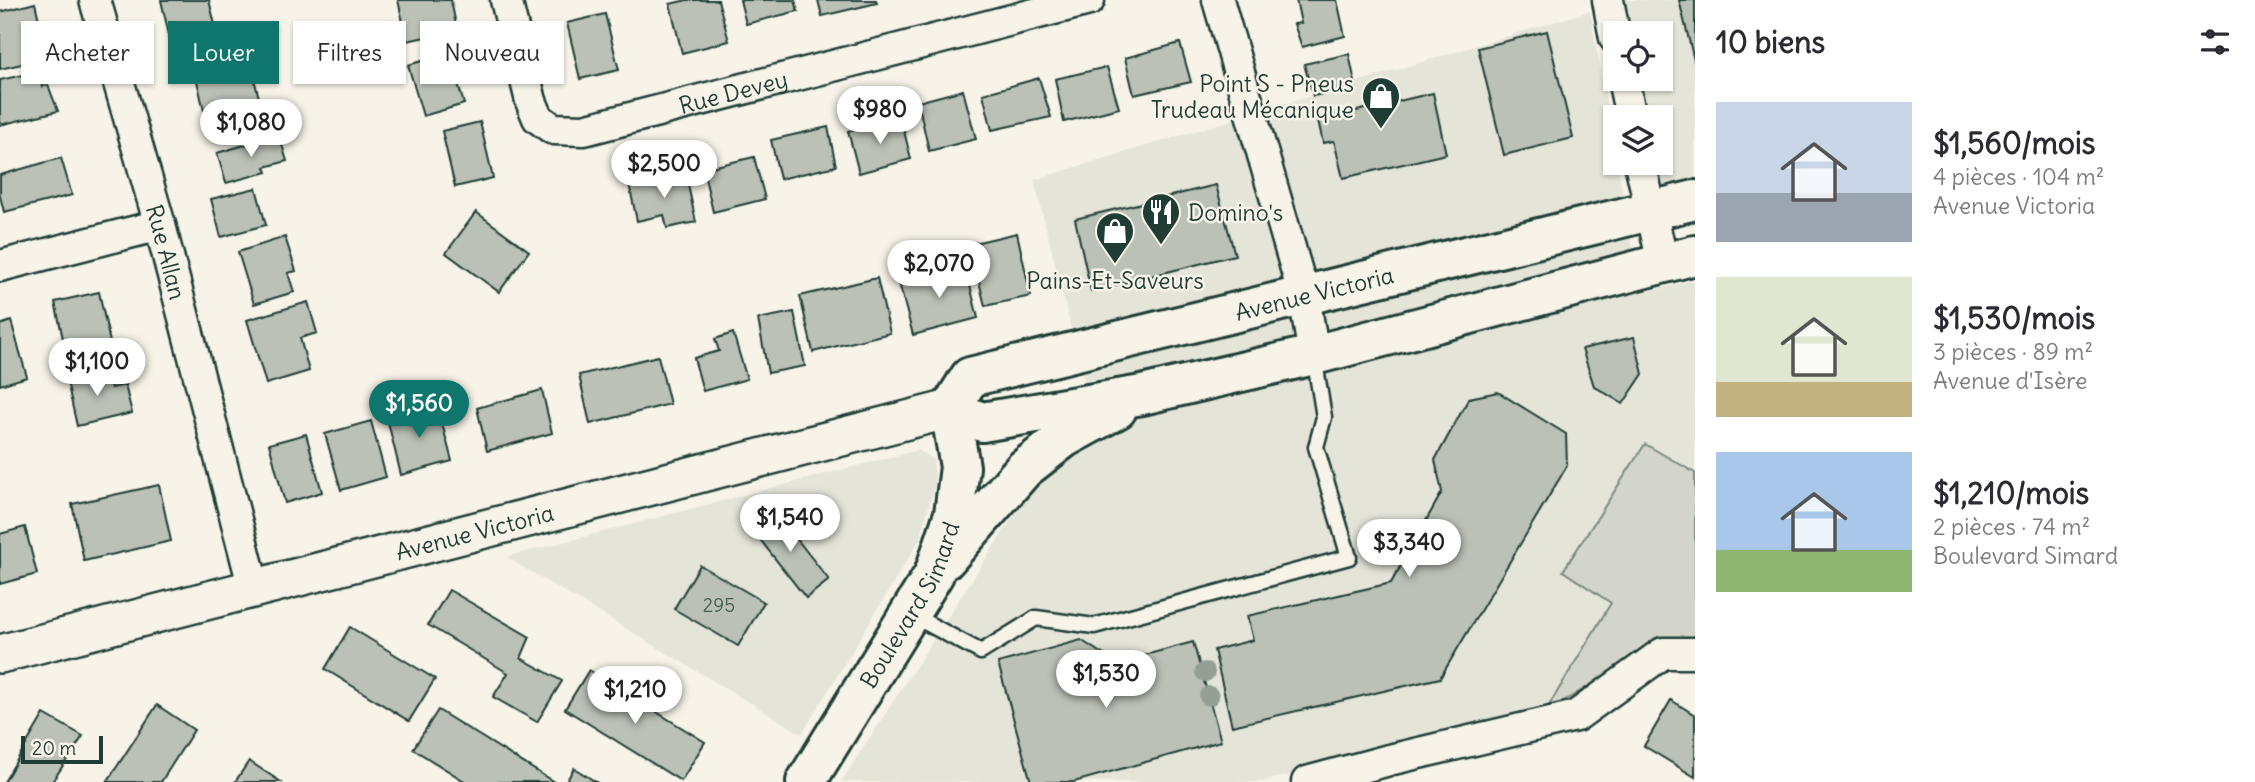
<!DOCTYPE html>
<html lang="fr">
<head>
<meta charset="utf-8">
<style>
  :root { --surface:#fff; --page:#f2f2f3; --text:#2b2b33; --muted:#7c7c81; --accent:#0f766e }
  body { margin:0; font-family:Delius,sans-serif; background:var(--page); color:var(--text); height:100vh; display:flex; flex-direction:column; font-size:26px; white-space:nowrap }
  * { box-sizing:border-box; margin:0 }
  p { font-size:23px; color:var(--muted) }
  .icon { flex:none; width:38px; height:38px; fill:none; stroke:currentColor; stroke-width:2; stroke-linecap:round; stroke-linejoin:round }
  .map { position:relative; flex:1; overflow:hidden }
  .details { display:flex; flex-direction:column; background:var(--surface); width:560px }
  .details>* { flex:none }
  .hud { position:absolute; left:21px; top:21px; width:665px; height:63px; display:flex; gap:14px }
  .buttons { position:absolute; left:1603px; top:21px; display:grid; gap:14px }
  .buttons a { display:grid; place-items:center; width:70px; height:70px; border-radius:0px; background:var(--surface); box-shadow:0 2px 5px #0004; font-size:35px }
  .scale { position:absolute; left:21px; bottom:18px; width:82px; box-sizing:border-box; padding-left:7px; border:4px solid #1f3d34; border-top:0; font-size:19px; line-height:24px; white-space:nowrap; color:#1f3d34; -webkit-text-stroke:5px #f7f3e8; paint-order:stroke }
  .price { position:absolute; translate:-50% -60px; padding:0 16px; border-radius:24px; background:#fff; color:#222; font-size:23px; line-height:46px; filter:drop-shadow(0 2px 4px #0008) }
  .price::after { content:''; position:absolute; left:50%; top:42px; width:21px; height:16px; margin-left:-10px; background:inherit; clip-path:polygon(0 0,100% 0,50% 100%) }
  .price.selected { background:var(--accent); color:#fff }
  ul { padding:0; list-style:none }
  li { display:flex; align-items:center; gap:21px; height:175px; padding:0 21px }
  li span { display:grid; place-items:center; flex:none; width:196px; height:140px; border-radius:0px; color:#555 }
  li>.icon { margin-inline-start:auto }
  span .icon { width:84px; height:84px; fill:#fffc; stroke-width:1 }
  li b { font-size:30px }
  h2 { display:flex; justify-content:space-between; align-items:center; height:84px; padding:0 21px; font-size:30px }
  .pill { padding:0 24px; border-radius:0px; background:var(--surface); box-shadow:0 2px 5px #0004; font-size:24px; line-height:63px }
  .pill.selected { background:var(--accent); color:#fff }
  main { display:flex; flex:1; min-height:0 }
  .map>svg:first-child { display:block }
</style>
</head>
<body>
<main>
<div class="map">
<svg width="1695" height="782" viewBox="0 0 1695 782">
  <rect width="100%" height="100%" fill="#f7f3e8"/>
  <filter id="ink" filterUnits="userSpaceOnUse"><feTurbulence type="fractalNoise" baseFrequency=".0143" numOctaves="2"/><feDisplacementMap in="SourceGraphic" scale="14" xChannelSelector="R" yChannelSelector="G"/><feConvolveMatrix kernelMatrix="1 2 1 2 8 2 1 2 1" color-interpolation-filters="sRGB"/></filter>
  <g filter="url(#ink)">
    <!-- built -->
    <g fill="#e5e4d9">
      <polygon points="1628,0 1695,0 1695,185 1659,194 1653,163 1661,163 1661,117 1644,117 1636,79 1661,79 1661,33 1627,33 1621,2"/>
      <polygon points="1590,11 1615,152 1615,163 1617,163 1641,293 1695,280 1695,473 1645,444 1564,571 1611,603 1545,712 1261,782 841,782 1042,472 1098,435 1034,180"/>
      <polygon points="918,450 933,459 935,483 920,539 802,734 506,557"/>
    </g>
    <!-- green -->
    <polygon fill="#d3d5ca" stroke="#79897f" stroke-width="2" points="1645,444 1695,473 1695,649 1655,647 1545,712 1611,603 1563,571"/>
    <!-- building -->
    <g fill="#bbc1b6" stroke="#1f3d34" stroke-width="2">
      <polygon points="161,0 209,0 218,37 172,48"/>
      <polygon points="398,0 451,0 457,30 407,41"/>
      <polygon points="687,0 718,0 729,41 682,53 670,4"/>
      <polygon points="740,0 795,0 798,11 746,24"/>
      <polygon points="818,0 876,0 877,3 822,16"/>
      <polygon points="1296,0 1337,0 1345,36 1302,47 1294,24 1301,23"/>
      <polygon points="1679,0 1695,0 1695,64"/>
      <polygon points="35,3 48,58 0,69 0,12"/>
      <polygon points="605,14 619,70 580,79 567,23"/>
      <polygon points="1547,31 1573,138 1504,155 1478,48"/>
      <polygon points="1180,43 1191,82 1134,95 1125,58"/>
      <polygon points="449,53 464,104 423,116 408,65"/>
      <polygon points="1349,54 1356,87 1313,96 1304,64"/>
      <polygon points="249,59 259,98 237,103 241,120 208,128 195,72"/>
      <polygon points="1107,67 1119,108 1064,122 1055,79"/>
      <polygon points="37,72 42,87 48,85 58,111 0,125 0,80"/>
      <polygon points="1039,78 1051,117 992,130 983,94"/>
      <polygon points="963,90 976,139 929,151 918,102"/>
      <polygon points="1433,93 1446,154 1343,178 1334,141 1323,143 1318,120"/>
      <polygon points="901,119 911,159 859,173 848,131"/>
      <polygon points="480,122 493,178 455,187 442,131"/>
      <polygon points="828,127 836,166 780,179 771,140"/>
      <polygon points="279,135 287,161 265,167 267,172 226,183 217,153"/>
      <polygon points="754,157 765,199 713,212 703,169"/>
      <polygon points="61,158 72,195 4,212 0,196 0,175"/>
      <polygon points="685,171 696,222 667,228 664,215 637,221 629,184"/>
      <polygon points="1216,185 1235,255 1091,291 1075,219"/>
      <polygon points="256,188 266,225 221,237 211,199"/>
      <polygon points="476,212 529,251 499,292 446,253"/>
      <polygon points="1017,233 1031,296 985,306 970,244"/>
      <polygon points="285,237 296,271 288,273 294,292 254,304 238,252"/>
      <polygon points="965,265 978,318 913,335 899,283"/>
      <polygon points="877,278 890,333 813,352 800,296"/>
      <polygon points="99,292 111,347 67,357 55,302"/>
      <polygon points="308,302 317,333 300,338 309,371 266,384 247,320"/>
      <polygon points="794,312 805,366 768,373 758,319"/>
      <polygon points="11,321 27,377 0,385 0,325"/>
      <polygon points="733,333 747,379 703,391 694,358 719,351 715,339"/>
      <polygon points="1634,337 1643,374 1623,404 1594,386 1582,349"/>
      <polygon points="658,356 670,404 590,424 579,375"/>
      <polygon points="107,368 111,388 125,385 132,413 77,426 66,377"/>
      <polygon points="542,390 552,433 487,451 477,408"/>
      <polygon points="1498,392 1566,434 1567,466 1440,678 1232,726 1214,650 1253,640 1247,616 1391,583 1442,492 1435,460 1469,398"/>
      <polygon points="437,404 452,461 401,475 387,418"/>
      <polygon points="371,421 386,477 341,490 325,434"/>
      <polygon points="306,434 322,492 285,503 269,444"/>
      <polygon points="159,485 171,541 84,561 72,504"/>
      <polygon points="774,510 829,580 806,598 751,528"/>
      <polygon points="25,527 37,574 0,584 0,534"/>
      <polygon points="700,565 764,602 738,646 674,609"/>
      <polygon points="449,590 530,637 521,658 562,681 537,722 493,697 508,673 428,625"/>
      <polygon points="350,627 435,679 409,721 325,669"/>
      <polygon points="1081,640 1116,663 1193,642 1221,741 1074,782 1031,782 998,663"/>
      <polygon points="589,670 705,742 681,781 565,709"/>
      <polygon points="1671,700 1695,715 1695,777 1644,746"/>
      <polygon points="157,705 194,730 161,782 107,782"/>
      <polygon points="438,710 554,782 466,782 413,749"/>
      <polygon points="44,714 83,736 52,782 4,782"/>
      <polygon points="249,761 281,782 235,782"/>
      <polygon points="574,768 596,782 566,782"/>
    </g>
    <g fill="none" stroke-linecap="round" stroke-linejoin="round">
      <defs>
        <polyline id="service" points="910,614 981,652 1036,618 1094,626 1349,557 1316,447 1324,417 1314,356"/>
        <g id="minor">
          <path id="s1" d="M95 0 160 225 254 589"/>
          <path id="s2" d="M506 0 531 101 538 118 553 129 584 130 1089 0"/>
          <polyline points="1218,0 1304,296 1314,355"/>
          <polyline points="1608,0 1615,38"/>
          <polyline points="1623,79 1631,117"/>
          <polyline points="1640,163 1663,263"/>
          <polyline points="0,266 160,225"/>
          <polyline points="1307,782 1389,760 1576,716 1663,653 1695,653"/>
        </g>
        <g id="tertiary">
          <path id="s3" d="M0 654 950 409"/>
        </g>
        <g id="secondary">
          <path id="s4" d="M950 409 970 377 1695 200"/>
          <polyline points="950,409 982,422 1142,395 1314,355 1695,255"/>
          <polyline points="946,559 1024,469 1064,438 1117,409"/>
          <path id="s5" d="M806 782 934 574 954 514 960 467 950 409"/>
        </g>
      </defs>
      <!-- service casing -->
      <use href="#service" stroke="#1f3d34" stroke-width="19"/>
      <!-- minor casing -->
      <use href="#minor" stroke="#1f3d34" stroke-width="35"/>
      <!-- tertiary casing -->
      <use href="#tertiary" stroke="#1f3d34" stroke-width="42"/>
      <!-- secondary casing -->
      <use href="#secondary" stroke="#1f3d34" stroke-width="44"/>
      <!-- service -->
      <use href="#service" stroke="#f7f3e8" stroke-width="14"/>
      <!-- minor -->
      <use href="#minor" stroke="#f7f3e8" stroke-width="30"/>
      <!-- tertiary -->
      <use href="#tertiary" stroke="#f7f3e8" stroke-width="37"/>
      <!-- secondary -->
      <use href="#secondary" stroke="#f7f3e8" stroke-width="38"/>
    </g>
    <!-- trees -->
    <g fill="#949f96">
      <circle cx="1205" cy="672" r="10"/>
      <circle cx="1209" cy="696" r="10"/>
    </g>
  </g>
  <!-- icons -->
  <defs>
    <symbol id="shop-pin" viewBox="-11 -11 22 30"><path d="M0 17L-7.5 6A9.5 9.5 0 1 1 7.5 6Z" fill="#1f3d34" stroke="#f7f3e8"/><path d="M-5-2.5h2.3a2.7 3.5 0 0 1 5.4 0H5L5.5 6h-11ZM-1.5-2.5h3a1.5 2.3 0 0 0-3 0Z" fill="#fff"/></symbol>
    <symbol id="restaurant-pin" viewBox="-11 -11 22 30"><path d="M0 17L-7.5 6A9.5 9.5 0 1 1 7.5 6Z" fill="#1f3d34" stroke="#f7f3e8"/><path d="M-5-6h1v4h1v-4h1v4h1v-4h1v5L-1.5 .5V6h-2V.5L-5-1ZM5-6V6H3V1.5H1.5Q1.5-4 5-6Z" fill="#fff"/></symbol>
  </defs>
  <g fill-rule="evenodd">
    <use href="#shop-pin" x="1359" y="74" width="44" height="60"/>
    <use href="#restaurant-pin" x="1139" y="190" width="44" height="60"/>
    <use href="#shop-pin" x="1093" y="209" width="44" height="60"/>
  </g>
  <g text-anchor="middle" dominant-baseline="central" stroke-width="5" stroke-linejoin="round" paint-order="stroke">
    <!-- number labels -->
    <g font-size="19" fill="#465e54">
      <text x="719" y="605">295</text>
    </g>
    <!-- poi labels -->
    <g font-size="23" fill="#1f3d34" stroke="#f7f3e8" text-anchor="end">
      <text x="1354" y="83">Point S - Pneus<tspan x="1354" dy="26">Trudeau Mécanique</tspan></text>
      <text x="1188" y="212" text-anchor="start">Domino's</text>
      <text x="1115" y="280" text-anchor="middle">Pains-Et-Saveurs</text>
    </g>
    <!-- street labels -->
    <g font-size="23" fill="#1f3d34" stroke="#f7f3e8">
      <text stroke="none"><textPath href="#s2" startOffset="326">Rue Devey</textPath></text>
      <text stroke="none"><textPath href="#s1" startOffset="262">Rue Allan</textPath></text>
      <text stroke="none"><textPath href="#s4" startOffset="392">Avenue Victoria</textPath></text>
      <text stroke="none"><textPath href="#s3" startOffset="490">Avenue Victoria</textPath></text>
      <text stroke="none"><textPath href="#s5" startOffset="206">Boulevard Simard</textPath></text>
    </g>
  </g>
</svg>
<div class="buttons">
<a><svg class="icon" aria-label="locate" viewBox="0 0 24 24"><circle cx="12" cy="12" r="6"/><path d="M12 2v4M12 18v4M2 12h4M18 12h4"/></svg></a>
<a><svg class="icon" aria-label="layers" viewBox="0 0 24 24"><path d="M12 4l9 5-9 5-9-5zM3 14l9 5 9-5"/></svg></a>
</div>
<div class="scale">20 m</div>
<b class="price" style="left:880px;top:146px">$980</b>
<b class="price" style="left:251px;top:159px">$1,080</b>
<b class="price" style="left:664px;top:200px">$2,500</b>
<b class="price" style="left:939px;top:300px">$2,070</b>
<b class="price" style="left:97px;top:398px">$1,100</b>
<b class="price selected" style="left:419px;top:440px">$1,560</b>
<b class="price" style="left:790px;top:554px">$1,540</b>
<b class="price" style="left:1409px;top:579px">$3,340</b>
<b class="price" style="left:1106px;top:710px">$1,530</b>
<b class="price" style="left:635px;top:726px">$1,210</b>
<div class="hud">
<a class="pill">Acheter</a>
<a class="pill selected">Louer</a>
<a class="pill">Filtres</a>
<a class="pill">Nouveau</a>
</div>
</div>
<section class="details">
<h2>10 biens<svg class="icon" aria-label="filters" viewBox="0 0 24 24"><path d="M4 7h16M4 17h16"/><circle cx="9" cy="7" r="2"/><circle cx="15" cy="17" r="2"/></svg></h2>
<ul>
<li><span style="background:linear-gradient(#c9d6e8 65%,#9aa5b1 0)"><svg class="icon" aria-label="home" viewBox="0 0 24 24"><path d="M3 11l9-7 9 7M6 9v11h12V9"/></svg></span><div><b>$1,560/mois</b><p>4 pièces · 104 m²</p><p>Avenue Victoria</p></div></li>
<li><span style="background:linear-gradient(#dfe7d0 75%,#c2b280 0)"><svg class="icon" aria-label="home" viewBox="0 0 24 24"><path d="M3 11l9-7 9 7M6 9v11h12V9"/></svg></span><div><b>$1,530/mois</b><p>3 pièces · 89 m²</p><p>Avenue d'Isère</p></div></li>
<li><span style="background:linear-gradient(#a9c7e8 70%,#8fb573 0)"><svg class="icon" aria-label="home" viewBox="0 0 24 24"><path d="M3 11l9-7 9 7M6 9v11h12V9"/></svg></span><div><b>$1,210/mois</b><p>2 pièces · 74 m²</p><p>Boulevard Simard</p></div></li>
</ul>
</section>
</main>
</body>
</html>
